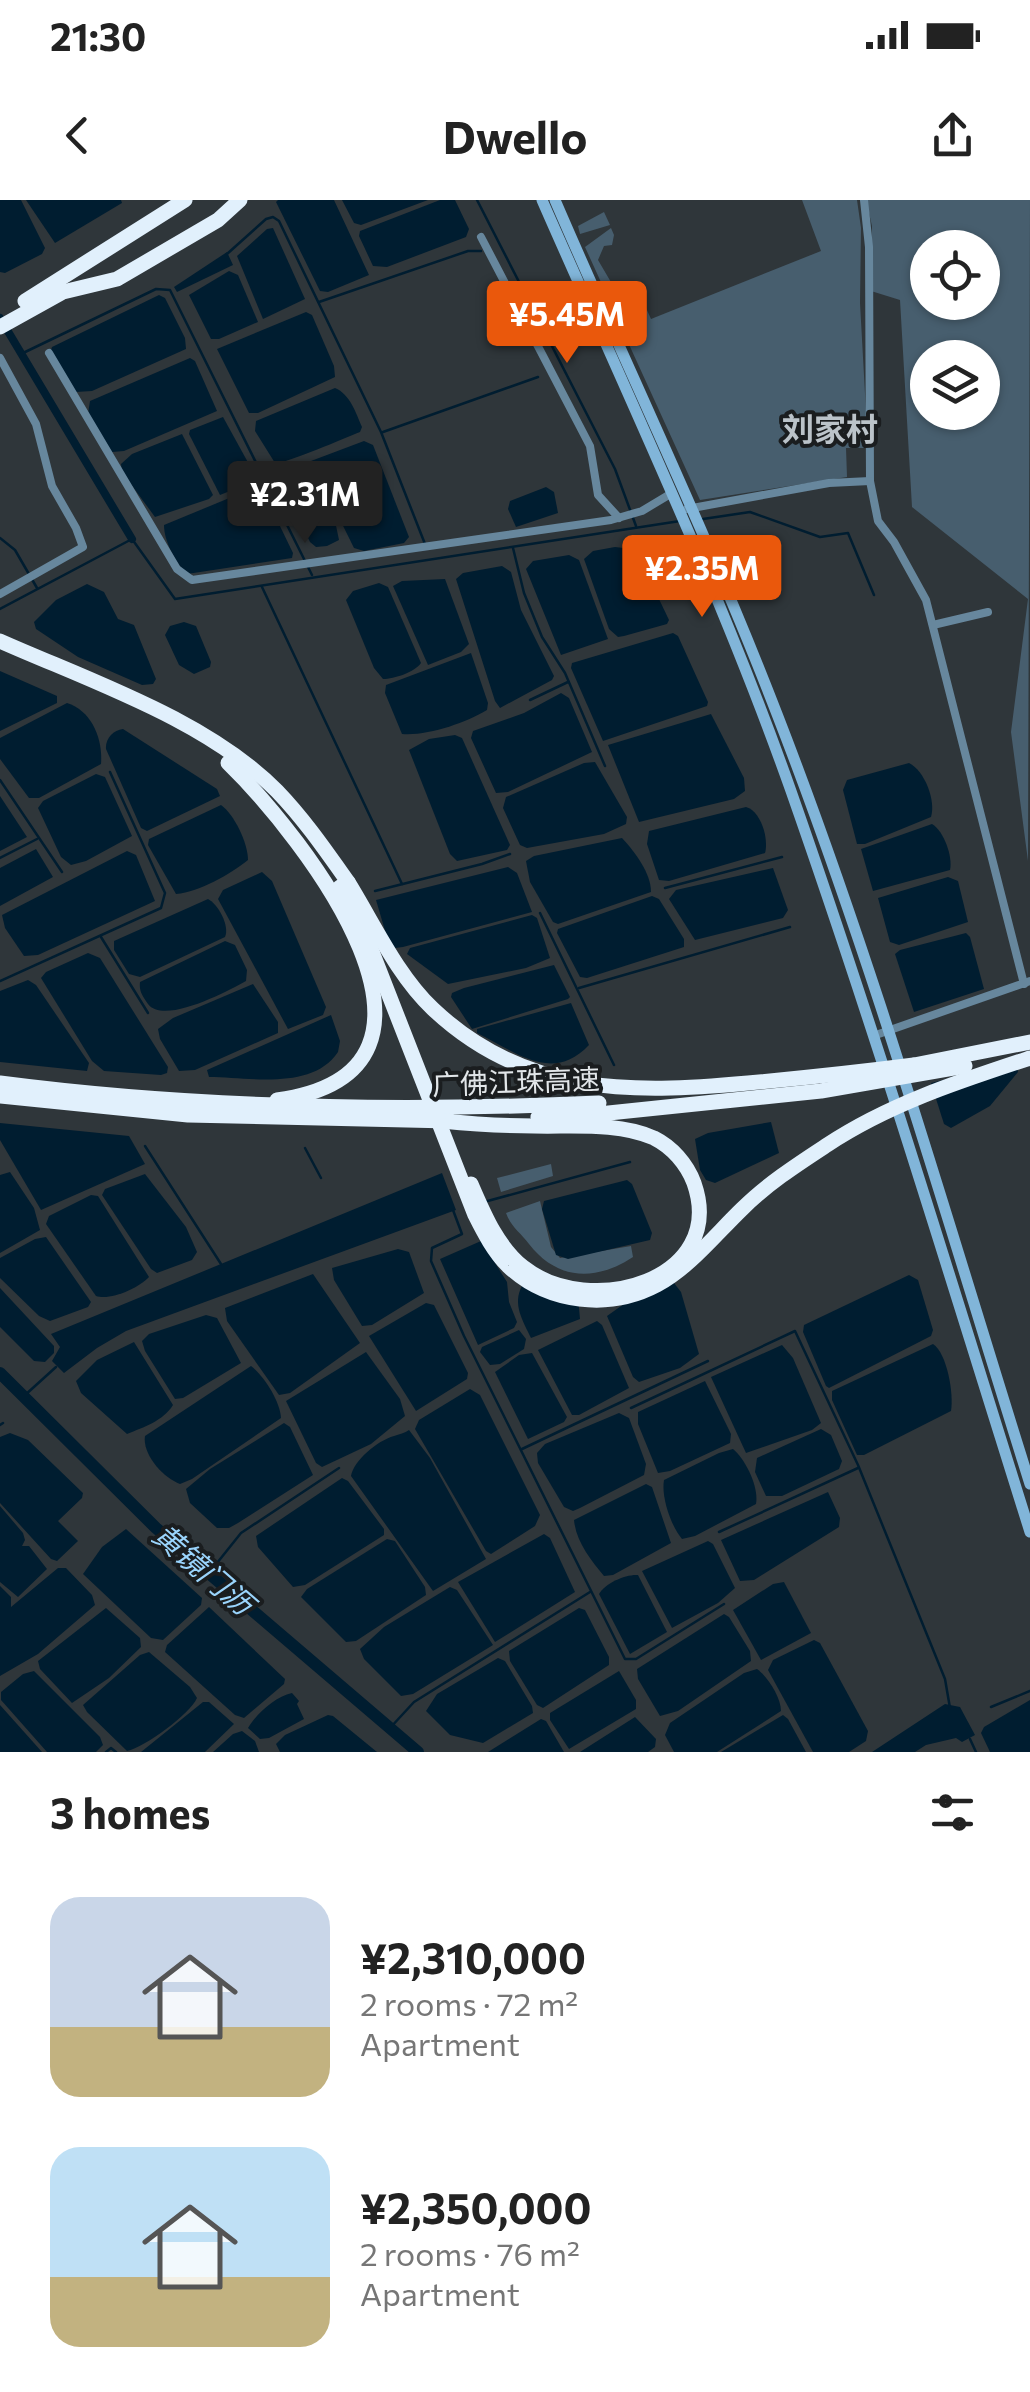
<!DOCTYPE html>
<html lang="en">
<head>
<meta charset="utf-8">
<style>
  :root { --surface:#fff; --page:#f2f2f2; --text:#222; --muted:#767676; --accent:#ea580c }
  body { margin:0; font-family:Commissioner,"Noto Sans SC",sans-serif; background:var(--page); color:var(--text); height:100vh; display:flex; flex-direction:column; font-size:38px; white-space:nowrap }
  * { box-sizing:border-box; margin:0 }
  p { font-size:32px; color:var(--muted) }
  .icon { flex:none; width:55px; height:55px; fill:none; stroke:currentColor; stroke-width:2; stroke-linecap:round; stroke-linejoin:round }
  .map { position:relative; height:1552px; overflow:hidden }
  .details { display:flex; flex-direction:column; background:var(--surface); flex:1 }
  .details>* { flex:none }
  .buttons { position:absolute; left:910px; top:30px; display:grid; gap:20px }
  .buttons a { display:grid; place-items:center; width:90px; height:90px; border-radius:50%; background:var(--surface); box-shadow:0 2px 8px #0004; font-size:50px }
  .price { position:absolute; translate:-50% -85px; padding:0 22px; border-radius:10px; background:var(--accent); color:#fff; font-size:32px; line-height:65px; filter:drop-shadow(0 2px 5px #0008) }
  .price::after { content:''; position:absolute; left:50%; top:60px; width:30px; height:22px; margin-left:-15px; background:inherit; clip-path:polygon(0 0,100% 0,50% 100%) }
  .price.selected { background:#222; color:#fff }
  ul { padding:0; list-style:none }
  li { display:flex; align-items:center; gap:30px; height:250px; padding:0 50px }
  li span { display:grid; place-items:center; flex:none; width:280px; height:200px; border-radius:30px; color:#555 }
  li>.icon { margin-inline-start:auto }
  span .icon { width:120px; height:120px; fill:#fffc; stroke-width:1 }
  li b { font-size:42px }
  h2 { display:flex; justify-content:space-between; align-items:center; height:120px; padding:0 50px; font-size:42px }
  .status { display:flex; justify-content:space-between; align-items:center; height:70px; padding:0 50px; background:var(--surface); direction:ltr }
  .status svg { height:28px; fill:currentColor }
  header { display:flex; justify-content:space-between; align-items:center; height:130px; padding:0 50px; background:var(--surface); font-size:45px; font-weight:700 }
  .map>svg:first-child { display:block }
</style>
</head>
<body>
<div class="status"><b>21:30</b><svg viewBox="0 0 49 12"><path d="M0 12V9h3v3zM5 12V6h3v6zM10 12V3h3v9zM15 12V0h3v12zM26 1h20v11H26zM47 4h2v5h-2z"/></svg></div>
<header><svg class="icon" aria-label="back" viewBox="0 0 24 24"><path d="M15 5l-7 7 7 7"/></svg>Dwello<svg class="icon" aria-label="share" viewBox="0 0 24 24"><path d="M12 15V3M7 8l5-5 5 5M5 13v7h14v-7"/></svg></header>
<div class="map">
<svg width="1030" height="1552" viewBox="0 0 1030 1552">
  <rect width="100%" height="100%" fill="#2f363a"/>
  <!-- green -->
  <g fill="#475e6e" fill-rule="evenodd">
    <polygon points="802,0 857,0 861,28 860,103 868,248 846,248 847,277 700,300 611,105 642,99 651,119 821,51"/>
    <path d="M866 0H1030L1028 661 1011 532 1028 399 912 307 900 100 871 91 872 26ZM928 48H982V102H928ZM928 158H982V212H928Z"/>
    <polygon points="604,12 610,25 580,34 578,26"/>
    <polygon points="611,28 614,35 612,45 604,46 598,60 615,89 605,91 585,47"/>
    <polygon points="551,964 553,976 501,992 497,978"/>
    <path d="M540 1001 551 1047 560 1058 631 1046 633 1057C595 1082 557 1080 529 1044 520 1032 511 1027 506 1013Z"/>
  </g>
  <!-- water -->
  <g fill="#001d30">
    <polygon points="0,0 21,0 45,48 42,54 5,73 0,72"/>
    <polygon points="26,0 121,0 122,3 55,43"/>
    <polygon points="278,0 334,0 369,75 328,92 320,91 276,2"/>
    <polygon points="342,0 428,0 361,25 354,23"/>
    <polygon points="440,0 455,0 469,29 466,37 387,67 373,66 359,36 360,31"/>
    <polygon points="273,28 305,99 263,119 237,56 267,29"/>
    <polygon points="227,52 233,65 177,92 174,87"/>
    <polygon points="229,71 238,75 258,122 219,139 211,139 189,95"/>
    <polygon points="159,95 165,98 185,138 186,149 92,191 76,192 51,150 52,147"/>
    <polygon points="306,112 312,115 334,166 335,177 258,213 249,213 217,149"/>
    <polygon points="190,158 195,161 217,211 124,251 112,252 88,214 90,201"/>
    <path d="M335 188C350 194 356 213 362 227L360 232C345 238 285 264 275 263L255 231 256 221Z"/>
    <polygon points="223,217 256,277 252,282 220,295 189,234 190,230"/>
    <polygon points="182,234 213,295 209,299 155,317 122,272 121,264 132,254"/>
    <polygon points="364,241 373,245 409,337 404,343 364,351 354,348 311,261"/>
    <polygon points="304,264 334,316 339,340 327,346 316,347 310,342 279,277 283,271"/>
    <path d="M256 287 263 291 293 353 292 358 187 374C175 362 164 341 164 325Z"/>
    <polygon points="546,287 554,292 558,313 516,327 508,309 510,301"/>
    <polygon points="615,347 632,349 638,355 669,420 667,424 624,436 618,437 609,429 584,359 593,351"/>
    <polygon points="569,355 579,360 608,439 561,455 526,369 533,361"/>
    <polygon points="502,366 511,372 521,410 554,476 552,480 500,508 495,501 456,379 463,373"/>
    <polygon points="445,379 469,444 461,452 428,465 393,386 402,381"/>
    <path d="M379 383 388 387 421 463C415 472 394 479 383 479L374 468 346 400 353 391Z"/>
    <polygon points="87,384 104,392 118,419 134,425 156,479 153,484 142,485 78,457 36,429 34,422 56,400"/>
    <polygon points="184,422 196,426 211,462 210,467 194,474 179,465 165,435 170,426"/>
    <polygon points="673,433 678,436 708,502 707,506 603,541 571,468 572,463"/>
    <path d="M471 453 488 503 487 510C465 523 428 536 402 534L385 493 386 485Z"/>
    <polygon points="0,471 57,496 57,503 0,531"/>
    <polygon points="561,493 569,498 592,552 508,592 496,593 471,538 473,531 524,513"/>
    <path d="M67 503C92 511 103 539 101 564L39 598H29L0 559V538Z"/>
    <polygon points="711,514 744,578 745,591 734,599 639,622 608,545"/>
    <path d="M123 529 217 589 220 596 147 631 141 628 106 549C105 539 113 530 123 529Z"/>
    <polygon points="455,535 462,538 510,645 507,650 457,661 450,654 409,550 429,539"/>
    <polygon points="595,562 627,617 626,624 604,634 527,648 520,645 503,608 506,597 584,563"/>
    <path d="M909 563C925 571 936 601 931 617L865 644H857L843 590 847 580Z"/>
    <polygon points="96,574 105,577 132,636 86,661 71,665 61,657 38,608 43,601"/>
    <polygon points="0,596 27,637 0,651"/>
    <path d="M221 605C234 614 248 643 248 660 230 674 200 692 176 694L148 645 149 639Z"/>
    <path d="M746 607C761 611 769 639 765 653L669 681 659 680 647 644 649 631Z"/>
    <path d="M932 624C944 631 953 657 950 670L873 691 861 649Z"/>
    <path d="M622 638C635 652 651 673 651 692L558 724 553 722 530 682 526 661 534 656Z"/>
    <polygon points="36,649 53,677 0,706 0,668"/>
    <polygon points="127,651 136,655 155,701 38,755 24,756 5,728 2,715"/>
    <polygon points="508,667 517,673 532,712 403,747 395,748 389,744 376,700"/>
    <polygon points="773,668 788,710 783,718 695,740 669,699 676,690"/>
    <polygon points="262,672 272,681 326,807 323,815 288,829 218,699 223,690"/>
    <polygon points="948,677 958,681 968,722 899,745 890,742 878,698"/>
    <polygon points="652,696 659,699 684,739 684,747 587,778 580,777 557,733 558,729"/>
    <path d="M208 699C218 704 230 726 225 737L140 777 129 774 114 750V741Z"/>
    <polygon points="532,715 537,718 550,758 526,768 448,784 407,754 410,748"/>
    <polygon points="966,733 970,737 984,789 914,812 895,754 900,750"/>
    <path d="M225 741 235 745 247 770 246 781C226 792 164 825 148 804 142 795 139 791 140 782Z"/>
    <polygon points="88,753 100,758 168,867 167,873 161,875 104,871 92,861 41,778 46,772"/>
    <polygon points="554,765 570,797 568,799 472,829 451,797 452,793 464,788"/>
    <polygon points="28,780 36,785 89,863 87,871 0,862 0,791"/>
    <polygon points="253,784 278,822 278,833 195,870 179,871 160,839 158,829 173,818"/>
    <path d="M571 803 589 845C552 884 516 852 477 833V829Z"/>
    <path d="M331 815 340 841 338 852C312 891 249 877 209 877L207 870Z"/>
    <polygon points="1016,862 1018,872 990,906 951,928 944,924 931,883"/>
    <polygon points="771,922 779,953 715,983 706,980 700,970 695,939 708,933"/>
    <polygon points="0,923 129,936 145,964 41,1010 0,940"/>
    <polygon points="10,972 34,1008 40,1030 0,1053 0,975"/>
    <polygon points="442,973 456,1010 126,1131 97,1148 64,1173 52,1161 60,1147 51,1134"/>
    <polygon points="145,974 186,1027 197,1052 192,1060 157,1073 151,1069 102,995 105,989"/>
    <polygon points="627,980 632,984 652,1033 650,1040 568,1059 556,1055 542,1009 544,1001"/>
    <path d="M91 995 98 996 149 1077C139 1088 110 1101 96 1096L46 1024 49 1016Z"/>
    <polygon points="46,1037 91,1102 88,1107 50,1121 39,1116 0,1078 0,1058 35,1039"/>
    <polygon points="481,1041 507,1082 509,1102 517,1122 514,1128 478,1145 440,1059"/>
    <polygon points="398,1049 409,1052 424,1093 372,1125 362,1126 334,1080 332,1068"/>
    <polygon points="313,1074 360,1143 290,1193 279,1195 227,1121 225,1108"/>
    <polygon points="909,1075 918,1080 933,1130 931,1136 829,1188 826,1186 803,1132 804,1125"/>
    <polygon points="674,1083 681,1092 699,1154 680,1168 639,1182 633,1177 607,1116 631,1099"/>
    <path d="M522 1086 578 1097 580 1119 531 1138C523 1121 512 1104 522 1086Z"/>
    <polygon points="0,1088 54,1146 54,1153 45,1162 34,1161 0,1127"/>
    <polygon points="426,1103 434,1105 468,1173 467,1179 416,1211 369,1136"/>
    <polygon points="206,1115 217,1118 241,1163 183,1198 175,1199 145,1151 142,1141 149,1134"/>
    <polygon points="597,1121 602,1125 629,1188 579,1215 572,1215 538,1150"/>
    <polygon points="519,1130 526,1139 524,1149 500,1164 490,1165 480,1152 482,1147"/>
    <path d="M134 1142 173 1205C163 1221 144 1227 127 1234L81 1193 76 1181 97 1160Z"/>
    <path d="M933 1144C947 1153 954 1194 951 1211L864 1255H857L832 1200V1191Z"/>
    <polygon points="782,1145 793,1158 821,1223 812,1230 746,1253 711,1177"/>
    <polygon points="366,1152 400,1199 405,1216 371,1244 322,1267 316,1263 286,1201"/>
    <polygon points="532,1153 567,1217 564,1222 528,1239 495,1172 519,1155"/>
    <path d="M251 1166C264 1176 280 1201 281 1218L192 1279 180 1284C163 1278 142 1254 145 1236Z"/>
    <polygon points="705,1181 731,1234 730,1243 670,1271 658,1273 638,1224 638,1212"/>
    <polygon points="470,1189 480,1195 540,1315 535,1326 491,1354 486,1351 415,1229 419,1220"/>
    <polygon points="619,1213 629,1218 646,1264 644,1275 580,1308 573,1311 564,1307 538,1263 537,1253 545,1244"/>
    <polygon points="284,1223 290,1227 313,1275 238,1323 229,1328 217,1328 190,1303 186,1289 210,1269"/>
    <polygon points="821,1229 831,1235 842,1261 839,1269 782,1296 766,1296 755,1272 757,1258"/>
    <path d="M409 1230 430 1258 486 1359 433 1391 351 1276C354 1260 377 1241 394 1236 399 1234 405 1233 409 1230Z"/>
    <polygon points="10,1233 28,1240 83,1293 82,1298 58,1321 78,1341 57,1361 51,1359 0,1303 0,1237"/>
    <path d="M733 1249C746 1260 759 1287 756 1304L695 1336 682 1339C671 1326 661 1297 664 1280L719 1253Z"/>
    <polygon points="342,1278 348,1281 384,1329 384,1335 305,1385 293,1387 258,1347 256,1336"/>
    <path d="M646 1284 652 1287 671 1343 613 1375 604 1376C591 1360 576 1342 574 1320Z"/>
    <polygon points="828,1292 840,1318 839,1327 754,1380 740,1381 721,1340"/>
    <polygon points="0,1306 23,1333 25,1340 22,1346 29,1346 47,1369 18,1397 0,1382"/>
    <polygon points="126,1329 202,1398 201,1405 163,1440 151,1438 83,1374 102,1347"/>
    <polygon points="544,1334 550,1338 575,1392 495,1442 458,1382"/>
    <polygon points="387,1339 395,1341 425,1387 426,1395 356,1441 346,1442 301,1397 307,1389"/>
    <polygon points="708,1341 713,1344 735,1388 718,1403 672,1428 642,1371"/>
    <polygon points="58,1368 66,1368 92,1395 95,1405 38,1454 0,1476 0,1386 11,1397 11,1407"/>
    <path d="M638 1375 667 1432 630 1454 599 1394C605 1383 626 1374 638 1375Z"/>
    <polygon points="784,1382 811,1433 761,1460 733,1410 773,1384"/>
    <polygon points="450,1387 457,1390 493,1445 413,1494 401,1496 364,1459 360,1449 384,1427"/>
    <polygon points="209,1407 285,1479 284,1484 244,1518 235,1515 165,1452 167,1445"/>
    <polygon points="106,1408 140,1438 141,1447 109,1478 72,1503 40,1469 38,1461"/>
    <polygon points="579,1408 585,1410 609,1457 609,1465 543,1508 537,1505 510,1461 509,1451"/>
    <polygon points="724,1414 729,1417 750,1451 751,1461 678,1511 660,1516 638,1479 637,1469"/>
    <polygon points="814,1440 820,1443 868,1531 866,1541 849,1552 813,1552 768,1470 773,1460"/>
    <path d="M149 1452 190 1487 197 1498C190 1514 145 1547 127 1551L87 1512 83 1505 140 1455Z"/>
    <polygon points="498,1458 505,1461 532,1506 533,1513 483,1543 450,1535 426,1511 437,1494"/>
    <path d="M757 1469C768 1477 781 1498 781 1511L717 1552H674L665 1535 670 1523 744 1473Z"/>
    <polygon points="34,1471 100,1537 103,1545 96,1552 47,1552 1,1500 1,1492 23,1474"/>
    <polygon points="619,1471 636,1500 636,1509 569,1549 550,1520 550,1513"/>
    <path d="M292 1493 299 1501 297 1504 304 1519 269 1538 260 1539 248 1528C257 1513 275 1497 292 1493Z"/>
    <polygon points="1030,1500 1030,1552 990,1552 981,1533 984,1527"/>
    <polygon points="203,1502 209,1502 234,1524 205,1552 141,1552"/>
    <polygon points="945,1504 960,1507 975,1535 962,1542 956,1538 926,1545 915,1552 872,1552"/>
    <polygon points="0,1505 42,1552 0,1552"/>
    <polygon points="328,1515 333,1516 377,1552 280,1552 276,1544 285,1535"/>
    <polygon points="783,1515 788,1519 806,1552 721,1552"/>
    <polygon points="635,1517 656,1539 655,1547 648,1552 580,1552"/>
    <polygon points="541,1519 546,1521 564,1552 488,1552"/>
    <polygon points="242,1531 255,1541 259,1552 213,1552 233,1534"/>
  </g>
  <g fill="none" stroke-linecap="round" stroke-linejoin="round">
    <!-- stream -->
    <g stroke="#001d30" stroke-width="2.5">
      <polyline points="477,0 615,269 636,326"/>
      <polyline points="227,54 266,19 273,17 279,21 381,232 425,344"/>
      <polyline points="319,102 468,51 481,51"/>
      <polyline points="21,154 156,89 170,90 312,375"/>
      <polyline points="383,232 538,177"/>
      <polyline points="703,319 750,312 820,337 848,333 874,395"/>
      <polyline points="0,338 15,350 37,388"/>
      <polyline points="513,348 524,393 542,437 565,473 605,566"/>
      <polyline points="262,387 402,684"/>
      <polyline points="0,409 132,339 175,399 680,321"/>
      <polyline points="530,500 568,482"/>
      <polyline points="0,580 62,672"/>
      <polyline points="0,658 37,639"/>
      <polyline points="665,688 782,657"/>
      <polyline points="375,691 482,664 510,654"/>
      <polyline points="540,713 614,865"/>
      <polyline points="101,737 148,813"/>
      <polyline points="0,781 161,708 165,693 110,572"/>
      <polyline points="579,788 790,727"/>
      <polyline points="145,946 221,1064"/>
      <polyline points="305,948 321,978"/>
      <polyline points="484,1002 630,962"/>
      <polyline points="453,1010 462,1034 432,1048 431,1061 464,1136 625,1459 636,1459 724,1404"/>
      <polyline points="24,1196 56,1167"/>
      <polyline points="631,1208 795,1131 858,1265 945,1479 950,1508"/>
      <polyline points="0,1225 3,1223"/>
      <polyline points="522,1249 708,1161"/>
      <polyline points="719,1332 858,1268"/>
      <polyline points="209,1373 241,1333 339,1268"/>
      <polyline points="991,1507 1030,1491"/>
      <polyline points="390,1528 414,1502 590,1392"/>
      <polyline points="970,1539 976,1552"/>
      <polyline points="106,1552 111,1548 116,1552"/>
    </g>
    <!-- canal -->
    <polyline stroke="#001d30" stroke-width="8" points="0,118 132,339"/>
    <!-- river -->
    <polyline stroke="#001d30" stroke-width="12" points="0,1173 156,1328 418,1552"/>
    <!-- minor -->
    <g stroke="#67879d" stroke-width="8">
      <polyline points="864,0 869,47 870,281 878,321 894,342 926,400 1024,784"/>
      <polyline points="481,37 590,246 598,295 619,318"/>
      <polyline points="49,153 177,369 192,380 611,320 642,311 672,293"/>
      <polyline points="0,158 36,224 52,286 76,328 83,347 0,394"/>
      <polyline points="687,309 829,283 870,281"/>
      <polyline points="933,425 988,412"/>
      <polyline points="873,836 1030,781"/>
    </g>
    <!-- secondary -->
    <g stroke="#81b5d9" stroke-width="11">
      <path d="M542 0C628 196 720 390 791 591 877 836 952 1084 1030 1332"/>
      <path d="M555 0C629 172 710 340 777 514 875 766 949 1027 1030 1284"/>
    </g>
    <!-- motorway -->
    <g stroke="#e1f0fc" stroke-width="15">
      <polyline points="25,101 185,0"/>
      <polyline points="0,127 63,92 117,79 218,20 240,0"/>
      <path d="M0 441C90 481 207 520 277 591 304 619 326 651 348 682"/>
      <path d="M228 563C303 636 488 871 277 900"/>
      <polyline points="914,865 1030,842"/>
      <path d="M0 883C200 909 398 912 599 903"/>
      <polyline points="0,896 188,915 450,921"/>
      <polyline points="538,917 599,914"/>
      <path d="M442 921C473 924 503 926 534 926 572 927 618 922 654 938 672 947 687 964 694 983 728 1080 590 1120 523 1067 497 1046 484 1014 471 984"/>
    </g>
    <!-- motorway-bridge -->
    <g stroke="#e1f0fc" stroke-width="15">
      <path d="M348 682C374 724 397 775 433 809 524 895 630 894 748 883 803 878 859 872 914 865"/>
      <path d="M340 687 371 749 475 1015C484 1033 494 1052 508 1066 548 1104 610 1110 657 1085 690 1067 715 1035 742 1009 767 984 798 964 827 945 889 904 960 881 1030 858"/>
      <polyline points="599,914 821,891 965,866"/>
    </g>
  </g>
  <g text-anchor="middle" dominant-baseline="central" stroke-width="8" stroke-linejoin="round" paint-order="stroke">
    <!-- street labels -->
    <g font-size="28" fill="#e2e6e9" stroke="#1a1d1f">
      <text transform="translate(516 881) rotate(-2)">广佛江珠高速</text>
    </g>
    <!-- water labels -->
    <g font-size="30" font-style="italic" fill="#9ad4fc" stroke="#1a1d1f">
      <text transform="translate(204 1368) rotate(41)">黄镜门沥</text>
    </g>
    <!-- quarter labels -->
    <g font-size="32" font-weight="bold" fill="#bbc3c9" stroke="#1a1d1f">
      <text x="830" y="228">刘家村</text>
    </g>
  </g>
</svg>
<div class="buttons">
<a><svg class="icon" aria-label="locate" viewBox="0 0 24 24"><circle cx="12" cy="12" r="6"/><path d="M12 2v4M12 18v4M2 12h4M18 12h4"/></svg></a>
<a><svg class="icon" aria-label="layers" viewBox="0 0 24 24"><path d="M12 4l9 5-9 5-9-5zM3 14l9 5 9-5"/></svg></a>
</div>
<b class="price" style="left:567px;top:166px">¥5.45M</b>
<b class="price selected" style="left:305px;top:346px">¥2.31M</b>
<b class="price" style="left:702px;top:420px">¥2.35M</b>
</div>
<section class="details">
<h2>3 homes<svg class="icon" aria-label="filters" viewBox="0 0 24 24"><path d="M4 7h16M4 17h16"/><circle cx="9" cy="7" r="2"/><circle cx="15" cy="17" r="2"/></svg></h2>
<ul>
<li><span style="background:linear-gradient(#c9d6e8 65%,#c2b280 0)"><svg class="icon" aria-label="home" viewBox="0 0 24 24"><path d="M3 11l9-7 9 7M6 9v11h12V9"/></svg></span><div><b>¥2,310,000</b><p>2 rooms · 72 m²</p><p>Apartment</p></div></li>
<li><span style="background:linear-gradient(#bfe0f5 65%,#c2b280 0)"><svg class="icon" aria-label="home" viewBox="0 0 24 24"><path d="M3 11l9-7 9 7M6 9v11h12V9"/></svg></span><div><b>¥2,350,000</b><p>2 rooms · 76 m²</p><p>Apartment</p></div></li>
</ul>
</section>
</body>
</html>
